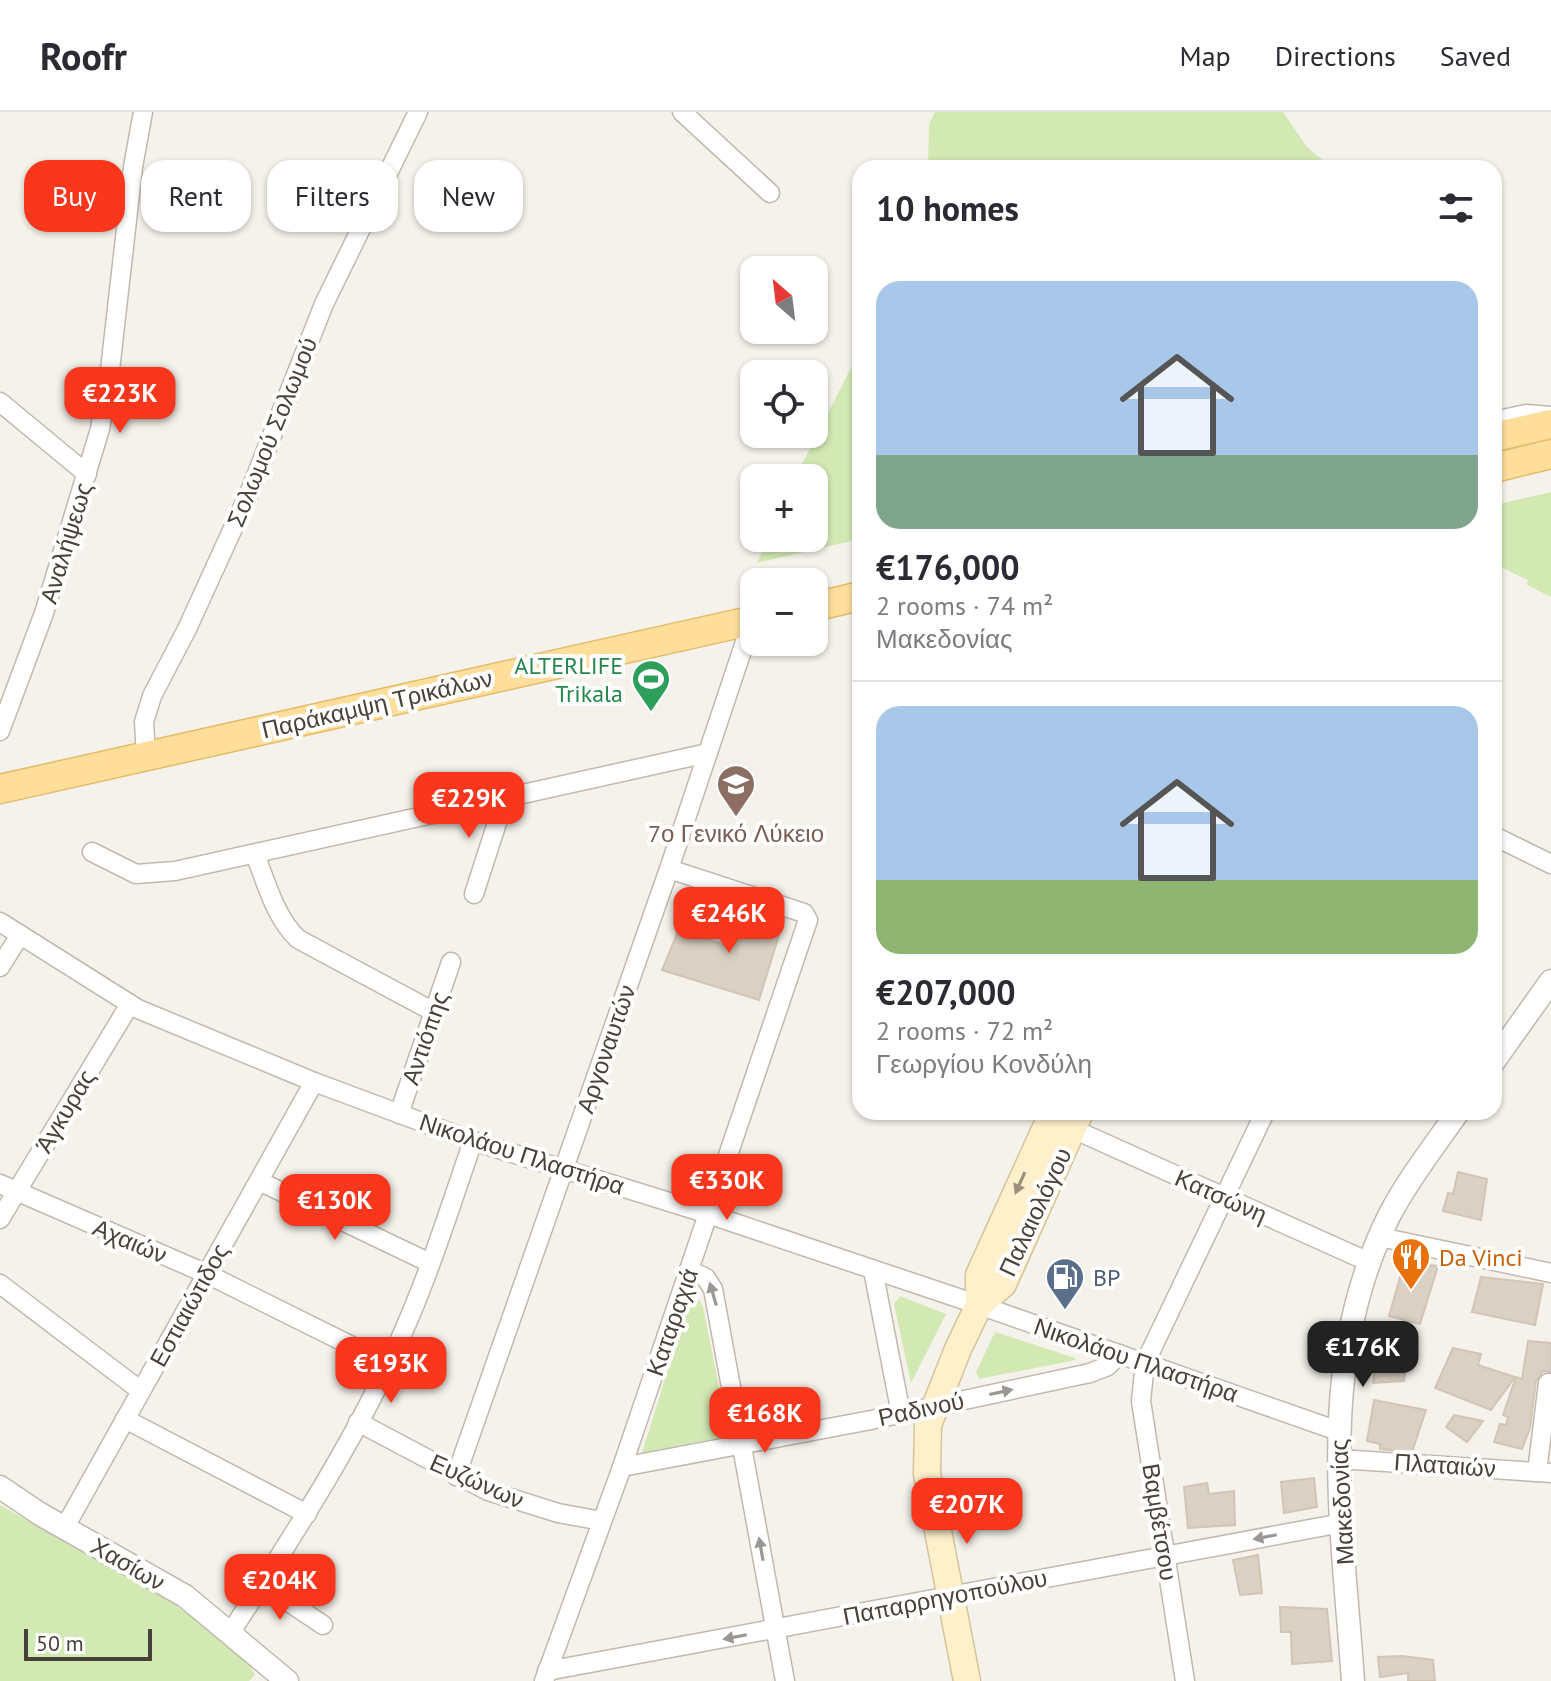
<!DOCTYPE html>
<html lang="en">
<head>
<meta charset="utf-8">
<style>
  :root { --surface:#fff; --page:#f7f7f7; --text:#2b2b33; --muted:#7c7c81; --line:#e1e1e2; --accent:#fa361d }
  body { margin:0; font-family:"PT Sans",sans-serif; background:var(--page); color:var(--text); height:100vh; display:flex; flex-direction:column; font-size:30px; white-space:nowrap }
  * { box-sizing:border-box; margin:0 }
  p { font-size:26px; color:var(--muted) }
  .icon { flex:none; width:44px; height:44px; fill:none; stroke:currentColor; stroke-width:2; stroke-linecap:round; stroke-linejoin:round }
  .map { position:relative; flex:1; overflow:hidden }
  .details { position:absolute; left:852px; top:48px; width:650px; height:960px; display:flex; flex-direction:column; background:var(--surface); border-radius:24px; box-shadow:0 2px 6px #0004 }
  .details>* { flex:none }
  .guide { position:absolute; left:24px; top:48px; width:708px; height:72px; display:flex; gap:16px }
  .needle { width:52px; rotate:332deg }
  .tools { position:absolute; left:740px; top:144px; display:grid; gap:16px }
  .tools a { display:grid; place-items:center; width:88px; height:88px; border-radius:16px; background:var(--surface); box-shadow:0 2px 6px #0004; font-size:40px }
  .scale { position:absolute; left:24px; bottom:20px; width:128px; box-sizing:border-box; padding-left:8px; border:4px solid #4a4238; border-top:0; font-size:22px; line-height:28px; white-space:nowrap; color:#4a4238; -webkit-text-stroke:6px #fff; paint-order:stroke }
  .price { position:absolute; translate:-50% -68px; padding:0 18px; border-radius:16px; background:var(--accent); color:#fff; font-size:26px; line-height:52px; filter:drop-shadow(0 2px 4px #0008) }
  .price::after { content:''; position:absolute; left:50%; top:48px; width:24px; height:18px; margin-left:-12px; background:inherit; clip-path:polygon(0 0,100% 0,50% 100%) }
  .price.selected { background:#222; color:#fff }
  ul { padding:0; list-style:none }
  li { display:grid; align-content:center; gap:16px; height:424px; padding:0 24px }
  li+li { border-top:2px solid var(--line) }
  li span { display:grid; place-items:center; height:248px; border-radius:24px; color:#555 }
  li>.icon { margin-inline-start:auto }
  span .icon { width:144px; height:144px; fill:#fffc; stroke-width:1 }
  li b { font-size:34px }
  h2 { display:flex; justify-content:space-between; align-items:center; height:96px; padding:0 24px; font-size:34px }
  .chip { padding:0 28px; border-radius:24px; background:var(--surface); box-shadow:0 2px 6px #0004; font-size:28px; line-height:72px }
  .chip.selected { background:var(--accent); color:#fff }
  header { display:flex; align-items:center; gap:48px; box-sizing:border-box; height:112px; padding:0 40px; background:var(--surface); border-bottom:2px solid var(--line) }
  header strong { font-size:38px }
  nav { display:flex; gap:44px; margin-inline-start:auto; font-size:28px }
  .map>svg:first-child { display:block }
</style>
</head>
<body>
<header>
<strong>Roofr</strong>
<nav><a>Map</a><a>Directions</a><a>Saved</a></nav>
</header>
<div class="map">
<svg width="1551" height="1569" viewBox="0 0 1551 1569">
  <rect width="100%" height="100%" fill="#f5f2eb"/>
  <!-- green -->
  <g fill="#d3e9b4">
    <polygon points="935,0 1283,0 1307,35 1332,56 928,56 929,12"/>
    <polygon points="860,238 860,427 757,451 768,426 814,426 814,366 795,366"/>
    <polygon points="1551,380 1551,485 1527,473 1528,468 1494,452 1494,393"/>
    <polygon points="900,1184 946,1202 911,1271 894,1192"/>
    <polygon points="694,1188 700,1189 703,1195 729,1324 642,1341 689,1190"/>
    <polygon points="995,1220 1075,1246 1076,1248 979,1267 976,1260"/>
    <polygon points="0,1393 174,1492 246,1547 255,1563 249,1569 0,1569"/>
  </g>
  <!-- building -->
  <g fill="#dad0c3" stroke="#d2c5b3" stroke-width="2">
    <polygon points="742,793 784,807 759,888 662,858 679,817 730,835"/>
    <polygon points="1458,1060 1487,1067 1481,1108 1443,1099 1448,1081 1453,1082"/>
    <polygon points="1404,1151 1438,1154 1420,1212 1389,1204"/>
    <polygon points="1481,1165 1543,1172 1535,1213 1472,1200"/>
    <polygon points="1528,1229 1551,1231 1551,1260 1543,1259 1536,1269 1530,1316 1522,1337 1494,1330 1500,1312 1506,1313 1508,1305 1503,1303 1516,1265 1522,1267"/>
    <polygon points="1378,1235 1408,1235 1404,1269 1373,1271"/>
    <polygon points="1453,1236 1481,1242 1478,1253 1515,1265 1491,1298 1435,1276"/>
    <polygon points="1374,1288 1426,1298 1412,1340 1380,1337 1380,1332 1367,1329"/>
    <polygon points="1454,1303 1483,1309 1467,1330 1446,1315"/>
    <polygon points="1314,1366 1317,1395 1284,1401 1281,1370"/>
    <polygon points="1207,1371 1209,1382 1234,1379 1235,1413 1188,1416 1184,1375"/>
    <polygon points="1258,1443 1262,1481 1240,1483 1233,1448"/>
    <polygon points="1280,1495 1327,1497 1332,1549 1292,1552 1291,1520 1281,1520"/>
    <polygon points="1403,1544 1433,1548 1435,1569 1408,1569 1408,1561 1380,1565 1378,1545"/>
  </g>
  <g fill="none" stroke-linecap="round" stroke-linejoin="round">
    <defs>
      <g id="minor">
        <polyline points="682,0 770,81"/>
        <polyline points="0,290 87,362"/>
        <polyline points="1494,309 1526,302 1551,304"/>
        <polyline points="0,619 44,501 100,317 110,258 133,55 143,0"/>
        <polyline points="146,644 144,610 152,584 187,517 250,379 324,192 418,0"/>
        <polyline points="1494,724 1551,752"/>
        <polyline points="92,740 136,762 175,759 708,641"/>
        <path d="M255 742C266 770 275 805 298 827L434 900"/>
        <polyline points="474,782 505,686"/>
        <polyline points="0,810 138,897 314,970 473,1029 708,1102 979,1193 1338,1319"/>
        <polyline points="0,855 20,823"/>
        <polyline points="399,1002 451,850"/>
        <polyline points="1073,1017 1369,1150"/>
        <polyline points="259,1069 430,1151"/>
        <polyline points="0,1072 207,1162 388,1252"/>
        <polyline points="0,1107 130,892"/>
        <polyline points="1380,1125 1551,1161"/>
        <polyline points="689,1158 706,1166 713,1177 785,1569"/>
        <polyline points="873,1158 901,1302"/>
        <polyline points="0,1172 141,1279"/>
        <polyline points="125,1307 307,1402"/>
        <polyline points="358,1310 488,1379 558,1401 602,1409"/>
        <polyline points="1339,1347 1551,1361"/>
        <polyline points="622,1355 871,1308 1090,1261 1108,1254 1119,1242"/>
        <polyline points="1537,1360 1548,1271"/>
        <polyline points="456,1364 669,757 752,509"/>
        <polyline points="65,1415 314,970"/>
        <polyline points="262,1472 323,1513"/>
        <path d="M231 1520C294 1422 358 1325 404 1218 431 1157 451 1092 473 1029"/>
        <polyline points="547,1559 1342,1411"/>
        <polyline points="544,1569 622,1355 808,808 804,801 669,757"/>
        <polyline points="1185,1569 1141,1289 1145,1251 1265,1000"/>
      </g>
      <g id="tertiary">
        <polyline points="1494,949 1551,869"/>
        <polyline points="0,1375 40,1402 185,1484 287,1569"/>
        <path d="M1353 1569C1342 1410 1315 1250 1390 1102 1409 1066 1435 1033 1458 1000"/>
      </g>
      <g id="secondary">
        <polyline points="979,1193 979,1163 1053,1000"/>
        <polyline points="967,1569 927,1362 928,1313 958,1237 979,1193 1003,1172 1080,1000"/>
      </g>
      <g id="primary">
        <polyline points="1494,325 1551,312"/>
        <polyline points="1494,356 1551,342"/>
        <polyline points="814,495 860,484"/>
        <polyline points="0,677 754,508"/>
      </g>
    </defs>
    <!-- minor casing -->
    <use href="#minor" stroke="#c1b9ad" stroke-width="21"/>
    <!-- tertiary casing -->
    <use href="#tertiary" stroke="#c1b9ad" stroke-width="25"/>
    <!-- secondary casing -->
    <use href="#secondary" stroke="#d5c49a" stroke-width="29"/>
    <!-- primary casing -->
    <use href="#primary" stroke="#e5bb69" stroke-width="31"/>
    <!-- minor -->
    <use href="#minor" stroke="#fff" stroke-width="18"/>
    <!-- tertiary -->
    <use href="#tertiary" stroke="#fff" stroke-width="22"/>
    <!-- secondary -->
    <use href="#secondary" stroke="#fff0cc" stroke-width="26"/>
    <!-- primary -->
    <use href="#primary" stroke="#fede9b" stroke-width="28"/>
  </g>
  <!-- one-way arrows -->
  <defs><path id="oneway-solid" d="M-6-.8H1V-3.2L6.5 0L1 3.2V.8H-6Z" transform="scale(2)"/></defs>
  <use fill="#9b907b" href="#oneway-solid" transform="translate(1020 1071) rotate(114)"/>
  <g fill="#9b9792">
    <use href="#oneway-solid" transform="translate(713 1182) rotate(-106)"/>
    <use href="#oneway-solid" transform="translate(1001 1280) rotate(-12)"/>
    <use href="#oneway-solid" transform="translate(1265 1425) rotate(169)"/>
    <use href="#oneway-solid" transform="translate(761 1437) rotate(-100)"/>
    <use href="#oneway-solid" transform="translate(735 1525) rotate(169)"/>
  </g>
  <!-- icons -->
  <defs>
    <symbol id="stadium-pin" viewBox="-11 -11 22 30"><path d="M0 17L-7.5 6A9.5 9.5 0 1 1 7.5 6Z" fill="#2e9e5b" stroke="#fff"/><path d="M0-5a6.5 5 0 1 0 0 10a6.5 5 0 1 0 0-10ZM-3.5-1.8h7v3.6h-7Z" fill="#fff"/></symbol>
    <symbol id="school-pin" viewBox="-11 -11 22 30"><path d="M0 17L-7.5 6A9.5 9.5 0 1 1 7.5 6Z" fill="#8d6e63" stroke="#fff"/><path d="M0-5L7-2L0 1L-7-2ZM-4 1L0 2.5L4 1V4Q0 6-4 4Z" fill="#fff"/></symbol>
    <symbol id="restaurant-pin" viewBox="-11 -11 22 30"><path d="M0 17L-7.5 6A9.5 9.5 0 1 1 7.5 6Z" fill="#e8710a" stroke="#fff"/><path d="M-5-6h1v4h1v-4h1v4h1v-4h1v5L-1.5 .5V6h-2V.5L-5-1ZM5-6V6H3V1.5H1.5Q1.5-4 5-6Z" fill="#fff"/></symbol>
    <symbol id="fuel-pin" viewBox="-11 -11 22 30"><path d="M0 17L-7.5 6A9.5 9.5 0 1 1 7.5 6Z" fill="#5c6f8a" stroke="#fff"/><path d="M-5.5-6h7V0h2V4h1.3V-2.5L3-4.5l.8-.8L6-3V5H2.5V1h-1V6h-7ZM-4.2-4.7v3.2H.2V-4.7Z" fill="#fff"/></symbol>
  </defs>
  <g fill-rule="evenodd">
    <use href="#stadium-pin" x="629" y="545" width="44" height="60"/>
    <use href="#school-pin" x="714" y="650" width="44" height="60"/>
    <use href="#restaurant-pin" x="1389" y="1123" width="44" height="60"/>
    <use href="#fuel-pin" x="1043" y="1143" width="44" height="60"/>
  </g>
  <g text-anchor="middle" dominant-baseline="central" stroke-width="8" stroke-linejoin="round" paint-order="stroke">
    <!-- street labels -->
    <g font-size="24" fill="#4a4238" stroke="#fff">
      <text transform="translate(272 320) rotate(-68)">Σολωμού Σολωμού</text>
      <text transform="translate(66 431) rotate(-73)">Αναλήψεως</text>
      <text transform="translate(377 592) rotate(-13)">Παράκαμψη Τρικάλων</text>
      <text transform="translate(425 926) rotate(-71)">Αντιόπης</text>
      <text transform="translate(606 937) rotate(-71)">Αργοναυτών</text>
      <text transform="translate(65 999) rotate(-59)">Άγκυρας</text>
      <text transform="translate(522 1042) rotate(18)">Νικολάου Πλαστήρα</text>
      <text transform="translate(1221 1084) rotate(24)">Κατσώνη</text>
      <text transform="translate(1035 1100) rotate(-65)">Παλαιολόγου</text>
      <text transform="translate(130 1129) rotate(23)">Αχαιών</text>
      <text transform="translate(189 1193) rotate(-61)">Εστιαιώτιδος</text>
      <text transform="translate(672 1210) rotate(-71)">Καταραχιά</text>
      <text transform="translate(1136 1248) rotate(19)">Νικολάου Πλαστήρα</text>
      <text transform="translate(921 1297) rotate(-12)">Ραδινού</text>
      <text transform="translate(1445 1353) rotate(4)">Πλαταιών</text>
      <text transform="translate(477 1369) rotate(24)">Ευζώνων</text>
      <text transform="translate(1342 1390) rotate(-93)">Μακεδονίας</text>
      <text transform="translate(1160 1410) rotate(81)">Βαμβέτσου</text>
      <text transform="translate(128 1452) rotate(30)">Χασίων</text>
      <text transform="translate(945 1485) rotate(-11)">Παπαρρηγοπούλου</text>
    </g>
    <!-- leisure labels -->
    <g font-size="24" fill="#27864d" stroke="#fff" text-anchor="end">
      <text x="623" y="553">ALTERLIFE<tspan x="623" dy="28">Trikala</tspan></text>
    </g>
    <!-- education labels -->
    <g font-size="24" fill="#785e54" stroke="#fff">
      <text x="736" y="721">7ο Γενικό Λύκειο</text>
    </g>
    <!-- food labels -->
    <g font-size="24" fill="#c56008" stroke="#fff" text-anchor="start">
      <text x="1439" y="1145">Da Vinci</text>
    </g>
    <!-- service labels -->
    <g font-size="24" fill="#4e5e75" stroke="#fff" text-anchor="start">
      <text x="1093" y="1165">BP</text>
    </g>
  </g>
</svg>
<div class="tools">
<a><svg class="needle" viewBox="-14 -14 28 28"><path d="M0-13l5 13h-10z" fill="#e53935"/><path d="M0 13l5-13h-10z" fill="#7c7c81"/></svg></a>
<a><svg class="icon" aria-label="locate" viewBox="0 0 24 24"><circle cx="12" cy="12" r="6"/><path d="M12 2v4M12 18v4M2 12h4M18 12h4"/></svg></a>
<a>+</a>
<a>−</a>
</div>
<div class="scale">50 m</div>
<b class="price" style="left:120px;top:323px">€223K</b>
<b class="price" style="left:469px;top:728px">€229K</b>
<b class="price" style="left:729px;top:843px">€246K</b>
<b class="price" style="left:727px;top:1110px">€330K</b>
<b class="price" style="left:335px;top:1130px">€130K</b>
<b class="price selected" style="left:1363px;top:1277px">€176K</b>
<b class="price" style="left:391px;top:1293px">€193K</b>
<b class="price" style="left:765px;top:1343px">€168K</b>
<b class="price" style="left:967px;top:1434px">€207K</b>
<b class="price" style="left:280px;top:1510px">€204K</b>
<div class="guide">
<a class="chip selected">Buy</a>
<a class="chip">Rent</a>
<a class="chip">Filters</a>
<a class="chip">New</a>
</div>
<section class="details">
<h2>10 homes<svg class="icon" aria-label="filters" viewBox="0 0 24 24"><path d="M4 7h16M4 17h16"/><circle cx="9" cy="7" r="2"/><circle cx="15" cy="17" r="2"/></svg></h2>
<ul>
<li><span style="background:linear-gradient(#a9c7e8 70%,#7fa58c 0)"><svg class="icon" aria-label="home" viewBox="0 0 24 24"><path d="M3 11l9-7 9 7M6 9v11h12V9"/></svg></span><div><b>€176,000</b><p>2 rooms · 74 m²</p><p>Μακεδονίας</p></div></li>
<li><span style="background:linear-gradient(#a9c7e8 70%,#8fb573 0)"><svg class="icon" aria-label="home" viewBox="0 0 24 24"><path d="M3 11l9-7 9 7M6 9v11h12V9"/></svg></span><div><b>€207,000</b><p>2 rooms · 72 m²</p><p>Γεωργίου Κονδύλη</p></div></li>
</ul>
</section>
</div>
</body>
</html>
